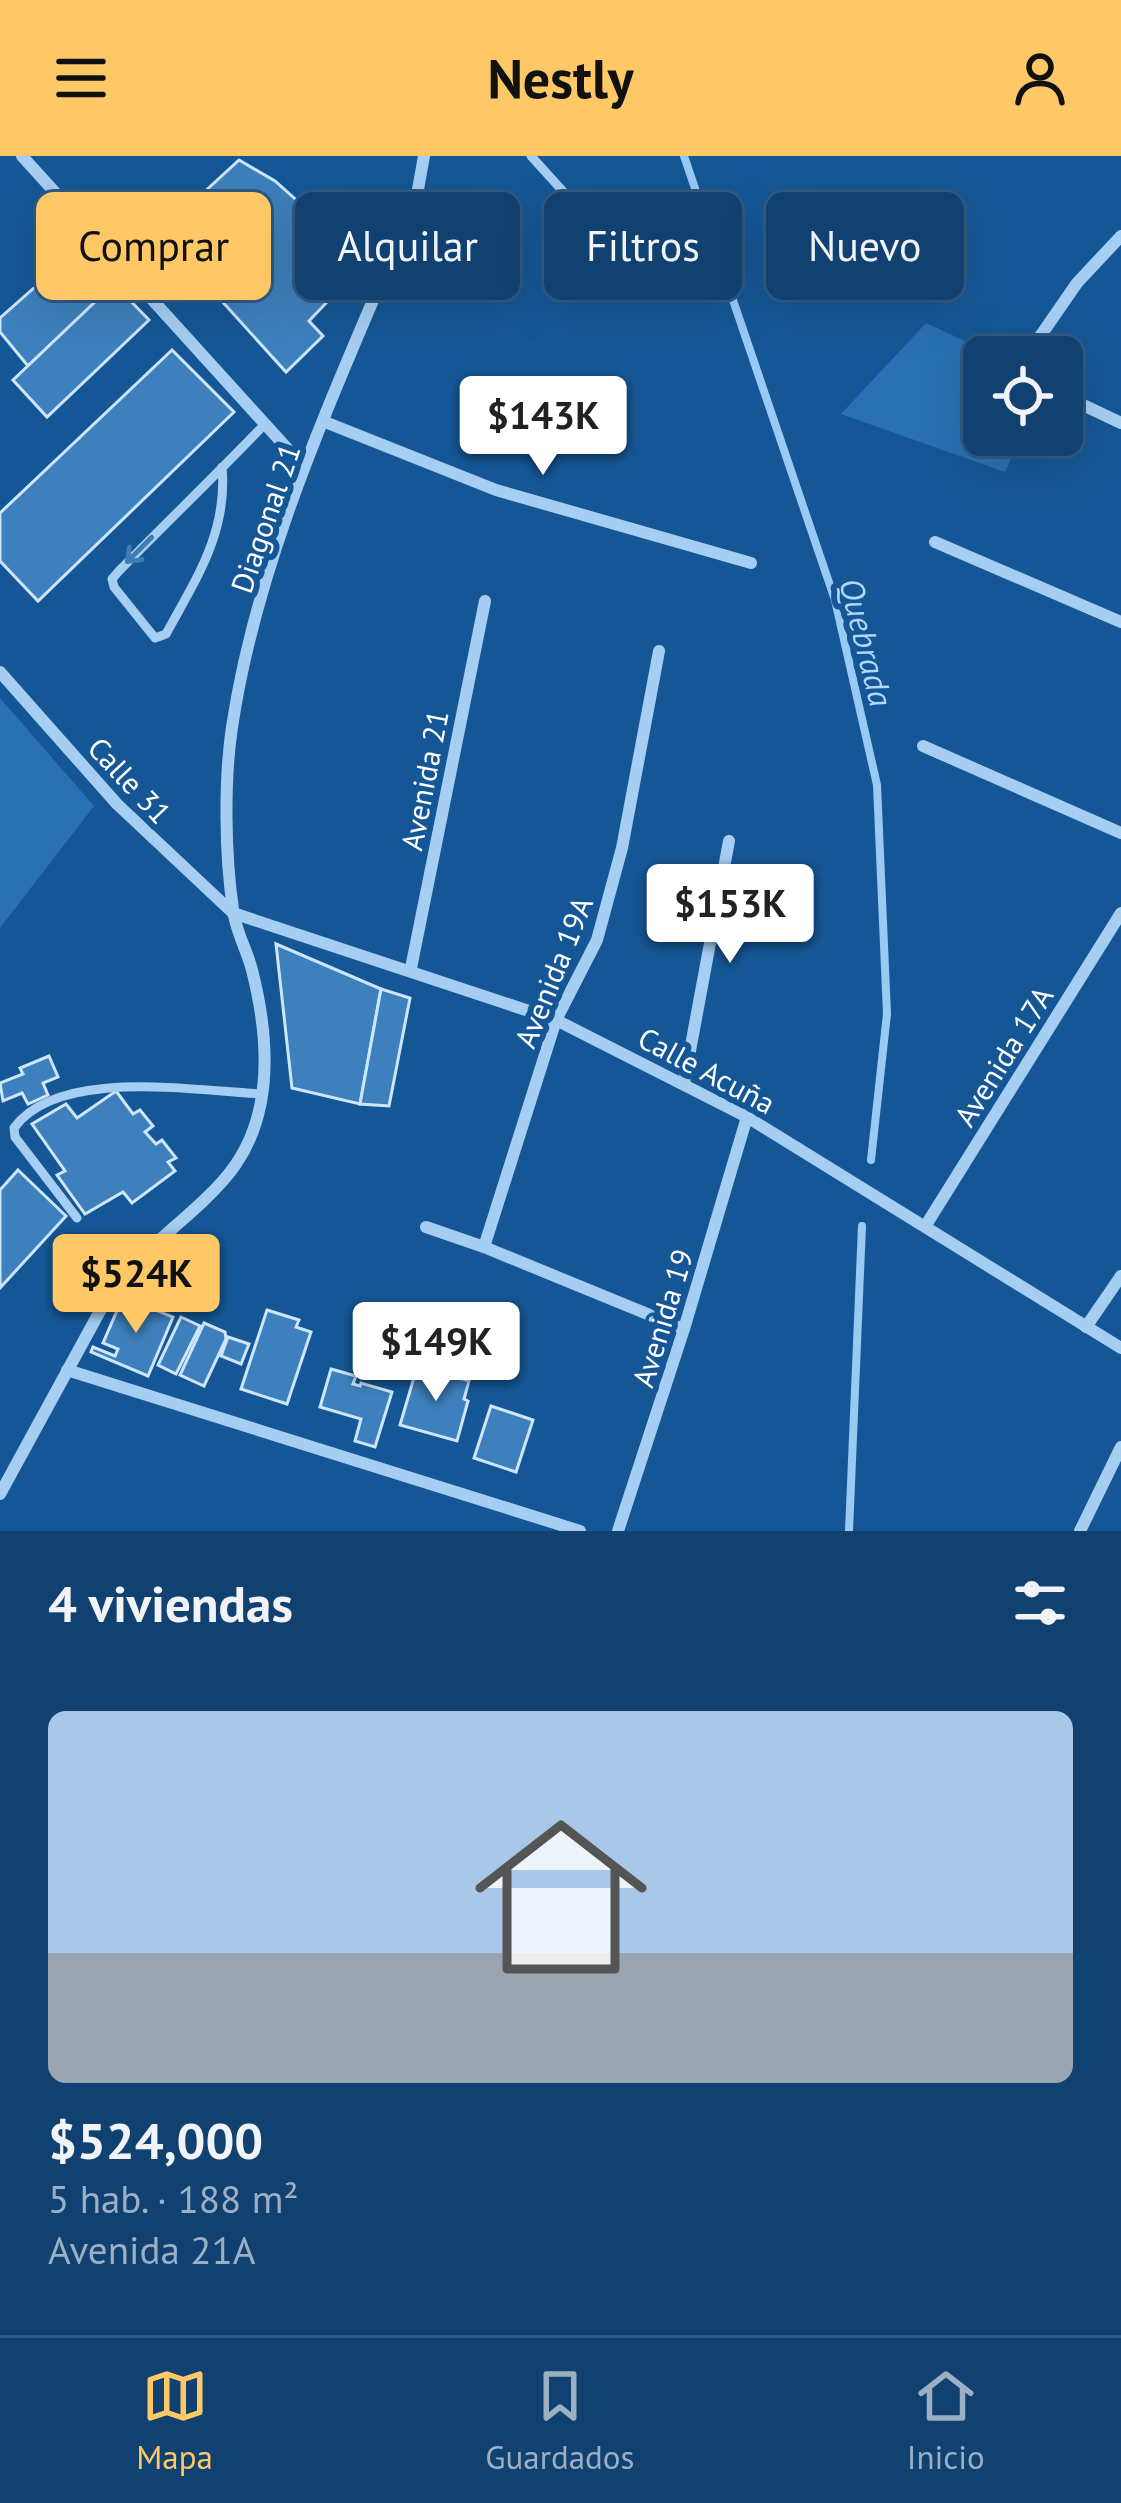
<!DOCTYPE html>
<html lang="es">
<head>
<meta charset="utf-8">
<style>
  :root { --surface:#104170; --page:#1e4c78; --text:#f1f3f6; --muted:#9cafc3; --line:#305a83; --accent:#ffc867 }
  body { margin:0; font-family:"PT Sans",sans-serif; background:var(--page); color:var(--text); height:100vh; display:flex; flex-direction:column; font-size:45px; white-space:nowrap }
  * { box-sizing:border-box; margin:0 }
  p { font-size:39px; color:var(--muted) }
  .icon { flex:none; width:66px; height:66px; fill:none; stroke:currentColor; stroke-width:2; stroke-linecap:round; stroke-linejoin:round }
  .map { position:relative; height:1375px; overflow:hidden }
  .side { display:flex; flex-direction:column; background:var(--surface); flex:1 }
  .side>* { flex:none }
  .guide { position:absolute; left:36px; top:36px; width:1050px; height:108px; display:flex; gap:24px }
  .buttons { position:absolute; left:963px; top:180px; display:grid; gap:24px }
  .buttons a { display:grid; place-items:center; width:120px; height:120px; border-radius:18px; background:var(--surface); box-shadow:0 12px 48px #0002,0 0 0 3px var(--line); font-size:60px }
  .price { position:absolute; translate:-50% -102px; padding:0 27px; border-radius:12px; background:#fff; color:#222; font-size:39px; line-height:78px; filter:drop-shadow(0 3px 6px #0008) }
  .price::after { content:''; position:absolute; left:50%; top:72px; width:36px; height:27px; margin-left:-18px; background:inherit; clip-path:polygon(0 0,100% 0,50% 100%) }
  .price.selected { background:var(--accent); color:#111 }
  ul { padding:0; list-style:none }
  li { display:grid; align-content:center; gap:24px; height:636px; padding:0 48px }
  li+li { border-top:3px solid var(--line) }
  li span { display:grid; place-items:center; height:372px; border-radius:18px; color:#555 }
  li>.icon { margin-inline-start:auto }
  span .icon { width:216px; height:216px; fill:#fffc; stroke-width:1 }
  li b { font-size:51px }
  h2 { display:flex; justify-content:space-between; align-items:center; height:144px; padding:0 48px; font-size:51px }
  .pill { padding:0 42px; border-radius:18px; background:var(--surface); box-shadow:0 12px 48px #0002,0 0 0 3px var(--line); font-size:42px; line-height:108px }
  .pill.selected { background:var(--accent); color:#111 }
  header { display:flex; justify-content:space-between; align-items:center; height:156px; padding:0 48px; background:var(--accent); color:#111; font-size:54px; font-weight:800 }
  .tabs { display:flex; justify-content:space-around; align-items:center; height:168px; border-top:3px solid var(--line); background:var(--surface); font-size:33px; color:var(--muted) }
  .tabs a { display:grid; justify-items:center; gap:6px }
  .tabs .selected { color:var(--accent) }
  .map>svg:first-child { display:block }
</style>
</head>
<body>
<header><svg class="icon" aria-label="menu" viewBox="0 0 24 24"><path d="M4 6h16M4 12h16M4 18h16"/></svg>Nestly<svg class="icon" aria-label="person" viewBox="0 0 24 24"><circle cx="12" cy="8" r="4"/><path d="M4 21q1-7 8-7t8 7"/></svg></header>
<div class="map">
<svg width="1121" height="1375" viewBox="0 0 1121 1375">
  <rect width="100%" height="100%" fill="#155796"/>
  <!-- green -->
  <g fill="#2971b4">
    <polygon points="926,167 1000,201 984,201 984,279 1022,279 1005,316 841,258"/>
    <polygon points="0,542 94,650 0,772"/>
  </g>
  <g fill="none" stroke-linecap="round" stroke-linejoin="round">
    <!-- stream -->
    <g stroke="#99caf4" stroke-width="8">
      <polyline points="684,0 835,444 877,629 887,858 871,1004"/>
      <polyline points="849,1375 862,1070"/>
    </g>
  </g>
  <!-- building -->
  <g fill="#3e80bd" stroke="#cee6fc" stroke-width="3">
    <polygon points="239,4 275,25 302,49 368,78 350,100 343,94 334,106 345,115 321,136 328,145 309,165 323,180 286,216 152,68 170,53 177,61"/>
    <polygon points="61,108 79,128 84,122 100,141 28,210 0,176 0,162"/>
    <polygon points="114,128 149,164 47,261 13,224"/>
    <polygon points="172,194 234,256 38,445 0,405 0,357"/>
    <polygon points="276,788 381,833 360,948 292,932"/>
    <polygon points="381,833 410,842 389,950 360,948"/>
    <polygon points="49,900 58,921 43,927 48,939 28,948 22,937 3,945 0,927 23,918 20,912"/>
    <polygon points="116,935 133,958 140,954 153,970 145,976 156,988 162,984 176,1002 168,1006 175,1015 132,1047 123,1036 85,1058 57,1019 65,1015 32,968 66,948 77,962"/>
    <polygon points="18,1014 66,1060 0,1132 0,1034"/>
    <polygon points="123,1141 173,1161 148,1220 91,1196 93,1191 115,1200 118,1193 103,1187"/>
    <polygon points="267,1154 299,1164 296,1171 311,1176 287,1248 241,1233"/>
    <polygon points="181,1161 200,1170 176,1218 158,1209"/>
    <polygon points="204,1167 225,1176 226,1183 204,1230 180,1219"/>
    <polygon points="228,1181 249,1188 241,1208 221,1200"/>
    <polygon points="417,1211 469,1225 464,1243 468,1245 457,1285 400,1269"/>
    <polygon points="331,1213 356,1220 353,1228 360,1230 361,1227 392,1236 375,1291 355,1285 361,1263 320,1251"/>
    <polygon points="491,1250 533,1264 516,1316 474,1302"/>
  </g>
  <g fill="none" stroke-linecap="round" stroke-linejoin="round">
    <!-- service -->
    <g stroke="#a6cef2" stroke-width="9">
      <polyline points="531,0 637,117"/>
      <path d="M222 311C228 376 196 423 166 478L155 482 114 431 112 423 119 415C167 366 217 318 265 268"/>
      <path d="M77 1062 15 981 14 972C58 911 196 935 263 938"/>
    </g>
    <!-- minor -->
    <g stroke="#a6cef2" stroke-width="12">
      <polyline points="22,0 304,311"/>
      <polyline points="1033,201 1032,192 1077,127 1121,80"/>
      <polyline points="1062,239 1121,267"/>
      <polyline points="325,266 496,334 751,407"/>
      <polyline points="935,386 1121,466"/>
      <polyline points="0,516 117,648 233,757 556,864 747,961 1121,1192"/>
      <polyline points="923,590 1121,677"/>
      <polyline points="411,812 485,445"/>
      <polyline points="684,927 729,685"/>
      <polyline points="926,1069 1121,757"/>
      <polyline points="426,1071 484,1091 556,864 597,784 622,692 659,495"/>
      <polyline points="484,1091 684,1173"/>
      <polyline points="1086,1171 1121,1120"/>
      <polyline points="67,1214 580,1375"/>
      <path d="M0 1338 112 1133 125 1115C157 1083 212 1044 236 1008 275 951 268 877 252 814 247 794 235 774 233 753 225 699 224 625 232 571 260 385 347 212 417 39L424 0"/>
      <polyline points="618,1375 684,1173 747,961"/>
      <polyline points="1080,1375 1121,1291"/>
    </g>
  </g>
  <!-- one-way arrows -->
  <defs><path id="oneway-shaft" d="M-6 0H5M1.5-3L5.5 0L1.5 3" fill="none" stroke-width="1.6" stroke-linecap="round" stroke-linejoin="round" transform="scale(3)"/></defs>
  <use stroke="#407bb2" href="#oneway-shaft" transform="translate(139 394) rotate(135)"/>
  <g text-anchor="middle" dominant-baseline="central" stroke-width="12" stroke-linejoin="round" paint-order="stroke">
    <!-- street labels -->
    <g font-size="30" fill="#fff" stroke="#155796">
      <text transform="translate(265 362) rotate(-71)">Diagonal 21</text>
      <text transform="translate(130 624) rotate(47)">Calle 31</text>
      <text transform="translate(424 624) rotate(-79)">Avenida 21</text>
      <text transform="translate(553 816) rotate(-68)">Avenida 19A</text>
      <text transform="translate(1003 900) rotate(-58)">Avenida 17A</text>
      <text transform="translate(707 914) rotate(28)">Calle Acuña</text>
      <text transform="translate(662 1162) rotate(-73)">Avenida 19</text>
    </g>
    <!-- water labels -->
    <g font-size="33" font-style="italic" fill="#b3d7f8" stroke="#155796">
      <text transform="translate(867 486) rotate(76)">Quebrada</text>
    </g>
  </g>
</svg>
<div class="buttons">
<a><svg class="icon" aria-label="locate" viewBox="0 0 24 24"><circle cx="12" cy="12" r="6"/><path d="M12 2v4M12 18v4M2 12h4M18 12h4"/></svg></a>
</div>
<b class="price" style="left:543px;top:322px">$143K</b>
<b class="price" style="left:730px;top:810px">$153K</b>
<b class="price selected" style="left:136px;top:1180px">$524K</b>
<b class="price" style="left:436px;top:1248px">$149K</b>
<div class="guide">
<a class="pill selected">Comprar</a>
<a class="pill">Alquilar</a>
<a class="pill">Filtros</a>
<a class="pill">Nuevo</a>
</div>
</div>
<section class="side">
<h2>4 viviendas<svg class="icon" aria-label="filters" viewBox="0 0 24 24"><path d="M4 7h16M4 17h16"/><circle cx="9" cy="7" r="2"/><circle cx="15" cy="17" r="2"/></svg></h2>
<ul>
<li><span style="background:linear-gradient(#a9c7e8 65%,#9aa5b1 0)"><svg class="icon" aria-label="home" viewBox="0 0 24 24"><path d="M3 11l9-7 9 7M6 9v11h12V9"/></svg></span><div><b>$524,000</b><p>5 hab. · 188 m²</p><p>Avenida 21A</p></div></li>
</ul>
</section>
<nav class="tabs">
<a class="selected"><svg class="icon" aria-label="map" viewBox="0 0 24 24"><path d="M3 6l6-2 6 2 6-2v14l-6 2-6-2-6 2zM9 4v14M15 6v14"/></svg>Mapa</a>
<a><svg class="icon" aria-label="saved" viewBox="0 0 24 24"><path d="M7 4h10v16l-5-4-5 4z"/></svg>Guardados</a>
<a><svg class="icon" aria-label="home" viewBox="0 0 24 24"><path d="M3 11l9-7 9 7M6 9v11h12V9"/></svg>Inicio</a>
</nav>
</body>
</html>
